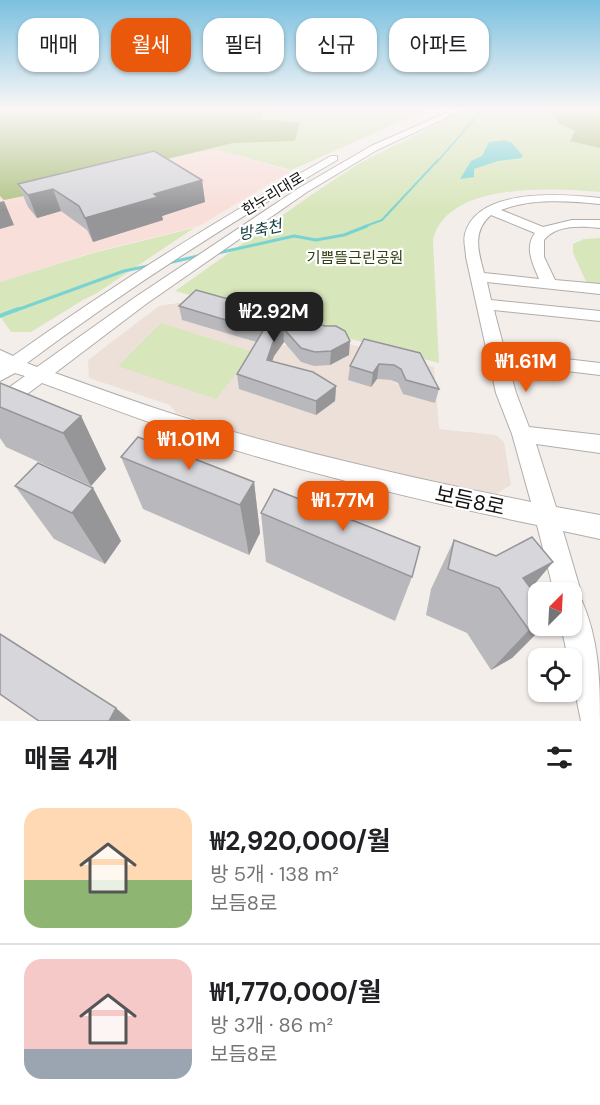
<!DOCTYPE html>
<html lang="ko">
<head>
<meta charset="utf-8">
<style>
  :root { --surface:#fff; --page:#f2f2f2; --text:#202124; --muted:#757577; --line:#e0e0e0; --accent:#ea580c }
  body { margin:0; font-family:"DM Sans","Noto Sans KR",sans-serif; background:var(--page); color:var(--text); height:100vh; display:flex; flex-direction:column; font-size:22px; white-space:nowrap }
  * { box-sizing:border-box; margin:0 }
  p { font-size:20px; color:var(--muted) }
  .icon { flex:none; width:33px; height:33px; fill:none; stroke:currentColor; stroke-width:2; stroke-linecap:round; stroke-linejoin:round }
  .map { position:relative; height:721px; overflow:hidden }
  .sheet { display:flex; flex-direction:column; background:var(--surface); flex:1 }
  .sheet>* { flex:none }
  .guide { position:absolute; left:18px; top:18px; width:564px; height:54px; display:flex; gap:12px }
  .needle { width:39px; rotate:24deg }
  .tools { position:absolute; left:528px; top:582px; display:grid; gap:12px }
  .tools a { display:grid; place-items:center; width:54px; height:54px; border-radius:12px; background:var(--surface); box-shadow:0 2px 4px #0004; font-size:30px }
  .price { position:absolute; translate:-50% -51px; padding:0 14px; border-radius:12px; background:var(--accent); color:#fff; font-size:20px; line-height:39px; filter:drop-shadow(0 2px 3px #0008) }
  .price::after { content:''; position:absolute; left:50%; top:36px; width:18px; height:14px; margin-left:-9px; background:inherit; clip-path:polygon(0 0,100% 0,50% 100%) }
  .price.current { background:#222; color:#fff }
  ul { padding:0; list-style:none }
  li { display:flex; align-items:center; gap:18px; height:150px; padding:0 24px }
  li+li { border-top:2px solid var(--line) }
  li span { display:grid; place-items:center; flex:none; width:168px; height:120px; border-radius:18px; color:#555 }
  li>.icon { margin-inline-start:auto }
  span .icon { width:72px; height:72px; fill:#fffc; stroke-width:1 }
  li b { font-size:26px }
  h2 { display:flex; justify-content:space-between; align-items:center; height:72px; padding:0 24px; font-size:26px }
  .tag { padding:0 21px; border-radius:18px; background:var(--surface); box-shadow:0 2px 4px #0004; font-size:21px; line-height:54px }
  .tag.current { background:var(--accent); color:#fff }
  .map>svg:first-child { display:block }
</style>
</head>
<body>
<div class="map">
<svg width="600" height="721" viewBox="0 0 600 721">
  <rect width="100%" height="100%" fill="#f4eeeb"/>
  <!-- built -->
  <path fill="#ece0d8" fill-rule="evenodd" d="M191 301 434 367 439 429 496 435 504 442 511 485 496 494 307 453 176 413 170 405 89 378 88 360 159 306ZM183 320 347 351 344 358 336 362 314 366 301 362 291 344 281 346 274 356 268 374 264 345ZM363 353 434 403 401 387 391 380 377 379 373 382Z"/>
  <!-- medical -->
  <polygon fill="#f9dfda" points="214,149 291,171 199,226 94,252 0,282 0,197 135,175 164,161"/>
  <!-- green -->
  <g fill="#d8e6bb">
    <polygon points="429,109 291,170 214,149 163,160 0,110"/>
    <path d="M467 109H600V192C554 188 447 181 433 240L439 363 175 291 314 193 360 163Z"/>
    <polygon points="194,228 97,293 83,300 31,332 11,332 0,316 0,282 93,253"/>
    <polygon points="600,238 600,289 589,288 573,253 573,244 584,239"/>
    <polygon points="161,323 253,352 216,399 118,366"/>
  </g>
  <!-- forest -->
  <g fill="#b0c385">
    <polygon points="265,109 261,119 300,122 295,141 233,143 163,160 134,174 4,200 0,196 0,110 2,109"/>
    <polygon points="547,109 600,109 600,148 570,141 575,131 559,123"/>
  </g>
  <!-- water -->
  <polygon fill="#79d3d2" points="504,140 512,143 523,156 521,158 498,161 474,169 474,177 460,179 471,161 482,156 489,142"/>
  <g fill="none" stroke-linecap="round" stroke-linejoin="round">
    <!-- stream-far3 -->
    <polyline stroke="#79d3d2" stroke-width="1.5" points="437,162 483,109"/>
    <!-- stream-far2 -->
    <polyline stroke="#79d3d2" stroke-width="2" points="363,227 382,220 438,160"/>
    <!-- stream-far1 -->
    <g stroke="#79d3d2" stroke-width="3">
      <polyline points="218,253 294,236 316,240 344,235 367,226"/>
      <polyline points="168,263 198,256"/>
      <polyline points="14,311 124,271 148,266"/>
    </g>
    <!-- stream -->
    <polyline stroke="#79d3d2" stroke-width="4" points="0,316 18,309"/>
    <defs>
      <path id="minor" d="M455 109H465L377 150 307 192 146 304 55 373C95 387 135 402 176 415 292 451 411 478 531 502L512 434 496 393 466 257C466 250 463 241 465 234 477 187 563 194 600 198V204C568 201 532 198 501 210L543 227 572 220H600V228C582 226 556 224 544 240V257L555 280 600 284V294L487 282 491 300 600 311V321L494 310 505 352 600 363V375L508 364 516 393 529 427 600 435V453L536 444 556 507 600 515V539L563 531 581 592 578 599 582 601C599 641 600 678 600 721H581L572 677V658H568L561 626H572V592H554L537 525C412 499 287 469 166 428 125 414 84 398 42 383L7 409 0 411V394L25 376 15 373 0 381V350L13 356C115 284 221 217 331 156H337V160C231 222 126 289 27 363L37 367 134 298 299 188 371 146ZM491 215 535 233C524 248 533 264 539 279L484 273C478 251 472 231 491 215Z"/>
    </defs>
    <!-- minor casing -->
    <use href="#minor" stroke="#b2ada9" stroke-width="2"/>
    <!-- minor -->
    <use href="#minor" fill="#fff" fill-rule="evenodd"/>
  </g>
  <!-- wall -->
  <g fill="#b9b8bc">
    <polygon points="202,180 205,202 162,216 163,220 93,242 87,230 61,211 37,218 28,207 18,184"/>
    <polygon points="196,290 349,355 330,365 314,366 301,362 284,342 274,356 272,361 336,386 335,401 316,415 239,389 237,374 256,342 182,320 179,306"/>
    <polygon points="364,339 439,389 435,403 403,394 398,383 391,380 377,379 371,387 348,380 350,366"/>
    <polygon points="0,383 81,416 106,469 91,486 6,447 0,438"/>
    <polygon points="121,457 254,482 260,533 249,555 143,509"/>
    <polygon points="15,486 93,488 121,541 105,564 54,539"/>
    <polygon points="261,513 412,577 395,621 266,562"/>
    <polygon points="454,540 531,589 538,626 544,626 512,658 491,670 467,633 426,615 431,589"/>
  </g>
  <!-- shaded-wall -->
  <g fill="#969699">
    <polygon points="202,180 205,202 162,216 163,220 93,242 85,218 154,194"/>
    <polygon points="53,189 61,211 37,218 28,195"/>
    <polygon points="4,201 14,225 0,229 0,202"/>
    <polygon points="283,328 284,342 274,356 268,374 267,360 273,342"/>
    <polygon points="350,341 349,355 330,365 331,351"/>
    <polygon points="379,364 377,379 371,387 373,373"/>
    <polygon points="336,386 335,401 316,415 316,401"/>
    <polygon points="81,416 106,469 91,486 63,433"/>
    <polygon points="254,482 260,533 249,555 240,505"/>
    <polygon points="93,488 121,541 105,564 72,513"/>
    <polygon points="553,562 514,609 523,578"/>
    <polygon points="538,624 538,626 544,626 512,658 491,670 529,630"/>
    <polygon points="116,708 131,721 109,721"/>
  </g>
  <!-- building -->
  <g fill="#d7d6db" stroke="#969699" stroke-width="1.5">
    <polygon points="154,151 202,180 154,194 158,197 85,218 79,206 53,189 28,195 18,184"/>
    <polygon points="196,290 325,326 336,326 345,331 350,341 331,351 315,352 301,348 283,328 273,342 267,360 313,372 336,386 316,401 237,374 263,331 179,306"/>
    <polygon points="364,339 420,353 439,389 406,380 401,369 394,365 379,364 373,373 350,366"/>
    <polygon points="0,383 81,416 63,433 0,407"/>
    <polygon points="138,437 254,482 240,505 121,457"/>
    <polygon points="38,463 93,488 72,513 15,486"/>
    <polygon points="274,489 420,547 412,577 261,513"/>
    <polygon points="532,537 553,562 523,578 538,598 538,624 529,630 499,588 448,569 454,540 496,556"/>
    <polygon points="0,634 116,708 109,721 39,721 0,694"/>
  </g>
  <!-- sky -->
  <linearGradient id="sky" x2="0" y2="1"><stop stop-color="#7bc0df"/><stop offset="0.52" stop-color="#faf7f6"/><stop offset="1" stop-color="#faf7f6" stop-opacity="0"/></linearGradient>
  <rect width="600" height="210" fill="url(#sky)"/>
  <g text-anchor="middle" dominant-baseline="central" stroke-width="4.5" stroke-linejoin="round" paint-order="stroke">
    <!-- far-street labels -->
    <g font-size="15" fill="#12110f" stroke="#fff">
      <text transform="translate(273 194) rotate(-31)">한누리대로</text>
    </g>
    <!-- far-park labels -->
    <g font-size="15" fill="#344012" stroke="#fff">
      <text x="355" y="258">기쁨뜰근린공원</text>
    </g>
    <!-- far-water labels -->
    <g font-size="16" font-style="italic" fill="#184242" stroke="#fff">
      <text transform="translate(260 230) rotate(-12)">방축천</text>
    </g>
    <!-- near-street labels -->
    <g font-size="21" fill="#12110f" stroke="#fff">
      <text transform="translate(470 501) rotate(12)">보듬8로</text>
    </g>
  </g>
</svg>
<div class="tools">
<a><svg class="needle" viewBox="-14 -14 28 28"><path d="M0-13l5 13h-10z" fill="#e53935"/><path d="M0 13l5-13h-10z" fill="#757577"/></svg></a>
<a><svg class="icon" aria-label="locate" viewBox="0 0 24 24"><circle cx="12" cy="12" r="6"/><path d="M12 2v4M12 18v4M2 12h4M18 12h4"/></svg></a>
</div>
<b class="price current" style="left:274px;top:343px">₩2.92M</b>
<b class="price" style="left:526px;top:393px">₩1.61M</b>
<b class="price" style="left:189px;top:471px">₩1.01M</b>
<b class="price" style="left:343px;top:532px">₩1.77M</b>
<div class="guide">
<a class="tag">매매</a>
<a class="tag current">월세</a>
<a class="tag">필터</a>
<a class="tag">신규</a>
<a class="tag">아파트</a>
</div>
</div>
<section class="sheet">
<h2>매물 4개<svg class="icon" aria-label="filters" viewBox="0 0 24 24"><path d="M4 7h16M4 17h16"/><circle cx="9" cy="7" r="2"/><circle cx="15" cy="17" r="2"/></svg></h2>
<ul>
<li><span style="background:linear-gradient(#ffd9b3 60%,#8fb573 0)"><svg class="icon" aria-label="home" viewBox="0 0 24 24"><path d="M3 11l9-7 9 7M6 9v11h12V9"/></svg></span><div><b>₩2,920,000/월</b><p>방 5개 · 138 m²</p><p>보듬8로</p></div></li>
<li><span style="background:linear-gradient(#f6c9c9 75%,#9aa5b1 0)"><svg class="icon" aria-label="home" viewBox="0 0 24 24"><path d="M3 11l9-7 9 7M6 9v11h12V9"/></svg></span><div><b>₩1,770,000/월</b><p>방 3개 · 86 m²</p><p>보듬8로</p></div></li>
</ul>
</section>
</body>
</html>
